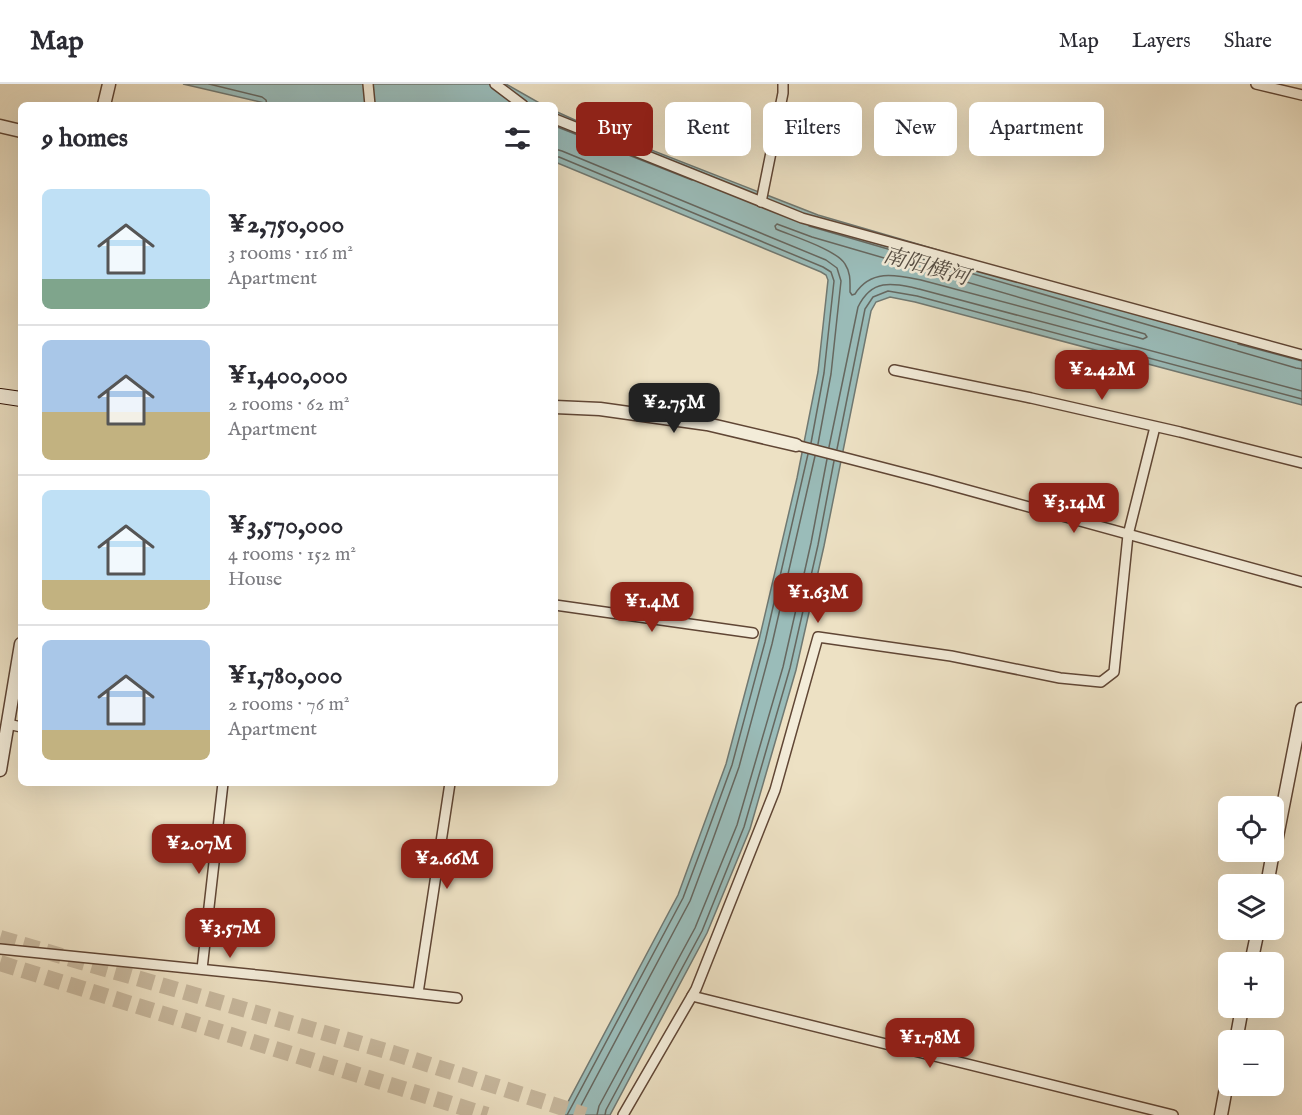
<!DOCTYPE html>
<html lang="en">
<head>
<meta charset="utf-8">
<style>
  :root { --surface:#fff; --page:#f2f2f3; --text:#2b2b33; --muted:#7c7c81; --line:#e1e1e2; --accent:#8f2418 }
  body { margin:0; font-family:"IM FELL English","Noto Serif SC",serif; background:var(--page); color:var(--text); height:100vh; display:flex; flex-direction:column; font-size:22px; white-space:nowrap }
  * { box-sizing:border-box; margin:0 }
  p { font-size:20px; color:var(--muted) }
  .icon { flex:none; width:33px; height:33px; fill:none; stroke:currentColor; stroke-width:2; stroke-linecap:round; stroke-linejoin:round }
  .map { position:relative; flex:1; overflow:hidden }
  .side { position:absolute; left:18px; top:18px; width:540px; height:684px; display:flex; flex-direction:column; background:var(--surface); border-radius:9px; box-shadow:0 6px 24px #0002 }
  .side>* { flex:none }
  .guide { position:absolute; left:576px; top:18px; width:570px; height:54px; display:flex; gap:12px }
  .buttons { position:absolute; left:1218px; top:712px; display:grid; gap:12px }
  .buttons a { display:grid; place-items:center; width:66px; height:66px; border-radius:9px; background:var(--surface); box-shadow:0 6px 24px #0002; font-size:30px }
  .price { position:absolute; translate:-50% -51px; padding:0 14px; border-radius:12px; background:var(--accent); color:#fff; font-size:20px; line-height:39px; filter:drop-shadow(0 2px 3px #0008) }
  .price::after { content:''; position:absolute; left:50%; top:36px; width:18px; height:14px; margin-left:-9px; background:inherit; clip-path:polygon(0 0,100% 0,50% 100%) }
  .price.current { background:#222; color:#fff }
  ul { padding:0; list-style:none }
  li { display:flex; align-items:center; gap:18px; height:150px; padding:0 24px }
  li+li { border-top:2px solid var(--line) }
  li span { display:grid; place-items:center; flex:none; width:168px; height:120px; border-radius:9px; color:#555 }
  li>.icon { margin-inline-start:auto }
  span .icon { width:72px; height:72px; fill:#fffc; stroke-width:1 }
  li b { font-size:26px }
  h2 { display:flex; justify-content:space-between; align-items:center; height:72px; padding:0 24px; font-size:26px }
  .tag { padding:0 21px; border-radius:9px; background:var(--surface); box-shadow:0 6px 24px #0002; font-size:21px; line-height:54px }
  .tag.current { background:var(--accent); color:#fff }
  header { display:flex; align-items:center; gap:36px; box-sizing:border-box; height:84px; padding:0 30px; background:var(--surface); border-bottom:2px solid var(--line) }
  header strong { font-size:28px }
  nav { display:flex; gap:33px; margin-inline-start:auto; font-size:21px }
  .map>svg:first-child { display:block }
</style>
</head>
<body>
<header>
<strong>Map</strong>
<nav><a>Map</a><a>Layers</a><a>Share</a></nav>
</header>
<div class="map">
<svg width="1302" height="1031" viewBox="0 0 1302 1031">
  <rect width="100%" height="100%" fill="#ede1c4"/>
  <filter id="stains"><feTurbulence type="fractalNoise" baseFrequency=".00333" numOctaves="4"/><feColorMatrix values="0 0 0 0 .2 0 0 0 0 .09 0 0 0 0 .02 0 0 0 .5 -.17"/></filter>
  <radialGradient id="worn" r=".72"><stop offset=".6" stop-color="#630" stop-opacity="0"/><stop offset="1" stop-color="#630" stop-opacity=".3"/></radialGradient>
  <!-- water -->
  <g fill="#9abcb9" stroke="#707871" stroke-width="1.5">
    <polygon points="183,0 506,0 543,21 273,21"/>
    <polygon points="555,27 577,37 818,131 1302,272 1302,321 915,218 890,213 876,218 871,227 824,462 796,586 750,745 707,849 610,1031 561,1031 678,811 726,680 759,556 797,394 818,288 828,196 826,191 821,188 555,78"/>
  </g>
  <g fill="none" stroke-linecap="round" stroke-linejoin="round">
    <!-- shore -->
    <g stroke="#66675f" stroke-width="1.5">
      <polyline points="209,0 262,13 266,16 267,21"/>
      <polyline points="555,42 692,96"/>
      <polyline points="555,65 562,67 826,176 837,184 841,197 831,290 818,360"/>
      <polyline points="555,73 559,73 823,183 831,188 834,197 824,289 811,359"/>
      <path d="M777 140 812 153 1145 250 1147 253 1143 255 921 196C896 191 871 185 855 210L852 211 850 208C850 198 851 189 845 180 837 166 792 152 776 145L775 142Z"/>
      <polyline points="809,142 1296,284 1302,285"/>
      <polyline points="1238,260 1302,277"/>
      <path d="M829 363 858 223C872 194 892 199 919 205L1302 307"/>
      <polyline points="837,365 865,225 873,213 888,207 917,212 1302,315"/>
      <polyline points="567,1031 683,814 705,755 732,681 765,558 808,370"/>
      <polyline points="576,1031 690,817 712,758 739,683 772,560 815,372"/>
      <polyline points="597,1031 599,1022 695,844 737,741 783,583 811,459 827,375"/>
      <polyline points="605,1031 606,1026 702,847 744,743 790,584 818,461 834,377"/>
    </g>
    <!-- motorway-tunnel -->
    <g stroke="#c7b89e" stroke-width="16" stroke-dasharray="16 8" stroke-linecap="butt">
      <polyline points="0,854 393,969 585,1031"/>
      <polyline points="0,879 487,1031"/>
    </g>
    <defs>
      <g id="minor">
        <polyline points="368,0 370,21"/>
        <polyline points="495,0 523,21"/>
        <polyline points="1256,0 1302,11"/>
        <polyline points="555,35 802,134 1302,271"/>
        <polyline points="761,118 783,9 783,0"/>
        <polyline points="894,286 1031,314 1180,348 1302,379"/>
        <polyline points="796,361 931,396 1302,498"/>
        <polyline points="555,521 753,549"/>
        <polyline points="8,640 21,643"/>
        <polyline points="0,865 267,892 457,914"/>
        <polyline points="202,885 223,699"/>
        <polyline points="418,909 450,699"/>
        <polyline points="692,912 1173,1031"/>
        <polyline points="623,1031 696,905 775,706 818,553 951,572 1060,594 1101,598 1114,588 1128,451 1155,343"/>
      </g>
      <g id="tertiary">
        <polyline points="104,21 109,0"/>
        <polyline points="0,42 21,47"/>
        <polyline points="555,323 600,325 707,340 796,361"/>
        <polyline points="0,686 21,560"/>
        <polyline points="1274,768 1302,625"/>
        <polyline points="1267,801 1273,768"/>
        <polyline points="1251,879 1258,846"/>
        <polyline points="1236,957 1242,924"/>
        <polyline points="1221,1031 1228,993"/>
      </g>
      <polyline id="secondary" points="0,312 21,315"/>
    </defs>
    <!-- minor casing -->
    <use href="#minor" stroke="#604635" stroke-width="12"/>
    <!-- tertiary casing -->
    <use href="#tertiary" stroke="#604635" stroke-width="15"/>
    <!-- secondary casing -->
    <use href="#secondary" stroke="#311205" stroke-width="16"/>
    <!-- minor -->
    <use href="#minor" stroke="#f3ecd9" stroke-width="9"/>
    <!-- tertiary -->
    <use href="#tertiary" stroke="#f3ecd9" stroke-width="12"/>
    <!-- secondary -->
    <use href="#secondary" stroke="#f3ecd9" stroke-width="14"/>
  </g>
  <g text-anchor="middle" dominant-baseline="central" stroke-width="5" stroke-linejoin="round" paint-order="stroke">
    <!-- water labels -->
    <g font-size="22" font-style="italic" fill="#564e44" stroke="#f3ecd9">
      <text transform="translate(926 183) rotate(16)">南阳横河</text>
    </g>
  </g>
  <rect width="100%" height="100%" filter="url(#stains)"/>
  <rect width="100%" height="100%" fill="url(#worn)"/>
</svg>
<div class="buttons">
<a><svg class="icon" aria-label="locate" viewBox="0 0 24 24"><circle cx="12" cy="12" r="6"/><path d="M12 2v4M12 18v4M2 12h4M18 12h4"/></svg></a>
<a><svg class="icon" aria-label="layers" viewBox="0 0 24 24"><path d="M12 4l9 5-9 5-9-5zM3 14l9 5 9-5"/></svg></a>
<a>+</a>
<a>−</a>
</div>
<b class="price" style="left:1102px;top:317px">¥2.42M</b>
<b class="price current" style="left:674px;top:350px">¥2.75M</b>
<b class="price" style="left:1074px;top:450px">¥3.14M</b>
<b class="price" style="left:818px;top:540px">¥1.63M</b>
<b class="price" style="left:652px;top:549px">¥1.4M</b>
<b class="price" style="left:199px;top:791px">¥2.07M</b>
<b class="price" style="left:447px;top:806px">¥2.66M</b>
<b class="price" style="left:230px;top:875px">¥3.57M</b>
<b class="price" style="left:930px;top:985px">¥1.78M</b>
<div class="guide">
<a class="tag current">Buy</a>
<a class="tag">Rent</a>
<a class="tag">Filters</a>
<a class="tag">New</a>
<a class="tag">Apartment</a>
</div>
<section class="side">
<h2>9 homes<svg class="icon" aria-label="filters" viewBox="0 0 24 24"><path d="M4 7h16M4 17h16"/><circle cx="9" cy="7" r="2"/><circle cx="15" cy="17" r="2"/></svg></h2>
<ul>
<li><span style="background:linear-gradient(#bfe0f5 75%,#7fa58c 0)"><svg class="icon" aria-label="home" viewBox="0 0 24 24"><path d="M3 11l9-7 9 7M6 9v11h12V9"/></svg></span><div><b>¥2,750,000</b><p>3 rooms · 116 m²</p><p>Apartment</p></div></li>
<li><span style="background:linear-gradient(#a9c7e8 60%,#c2b280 0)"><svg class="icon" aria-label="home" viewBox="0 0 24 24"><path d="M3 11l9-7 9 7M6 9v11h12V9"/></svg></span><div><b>¥1,400,000</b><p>2 rooms · 62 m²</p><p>Apartment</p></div></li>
<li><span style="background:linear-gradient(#bfe0f5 75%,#c2b280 0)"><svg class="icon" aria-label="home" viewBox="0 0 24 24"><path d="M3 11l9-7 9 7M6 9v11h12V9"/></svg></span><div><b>¥3,570,000</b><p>4 rooms · 152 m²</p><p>House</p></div></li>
<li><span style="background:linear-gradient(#a9c7e8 75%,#c2b280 0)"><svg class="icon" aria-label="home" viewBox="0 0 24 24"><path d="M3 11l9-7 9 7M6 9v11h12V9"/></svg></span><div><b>¥1,780,000</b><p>2 rooms · 76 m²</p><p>Apartment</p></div></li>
</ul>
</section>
</div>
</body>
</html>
